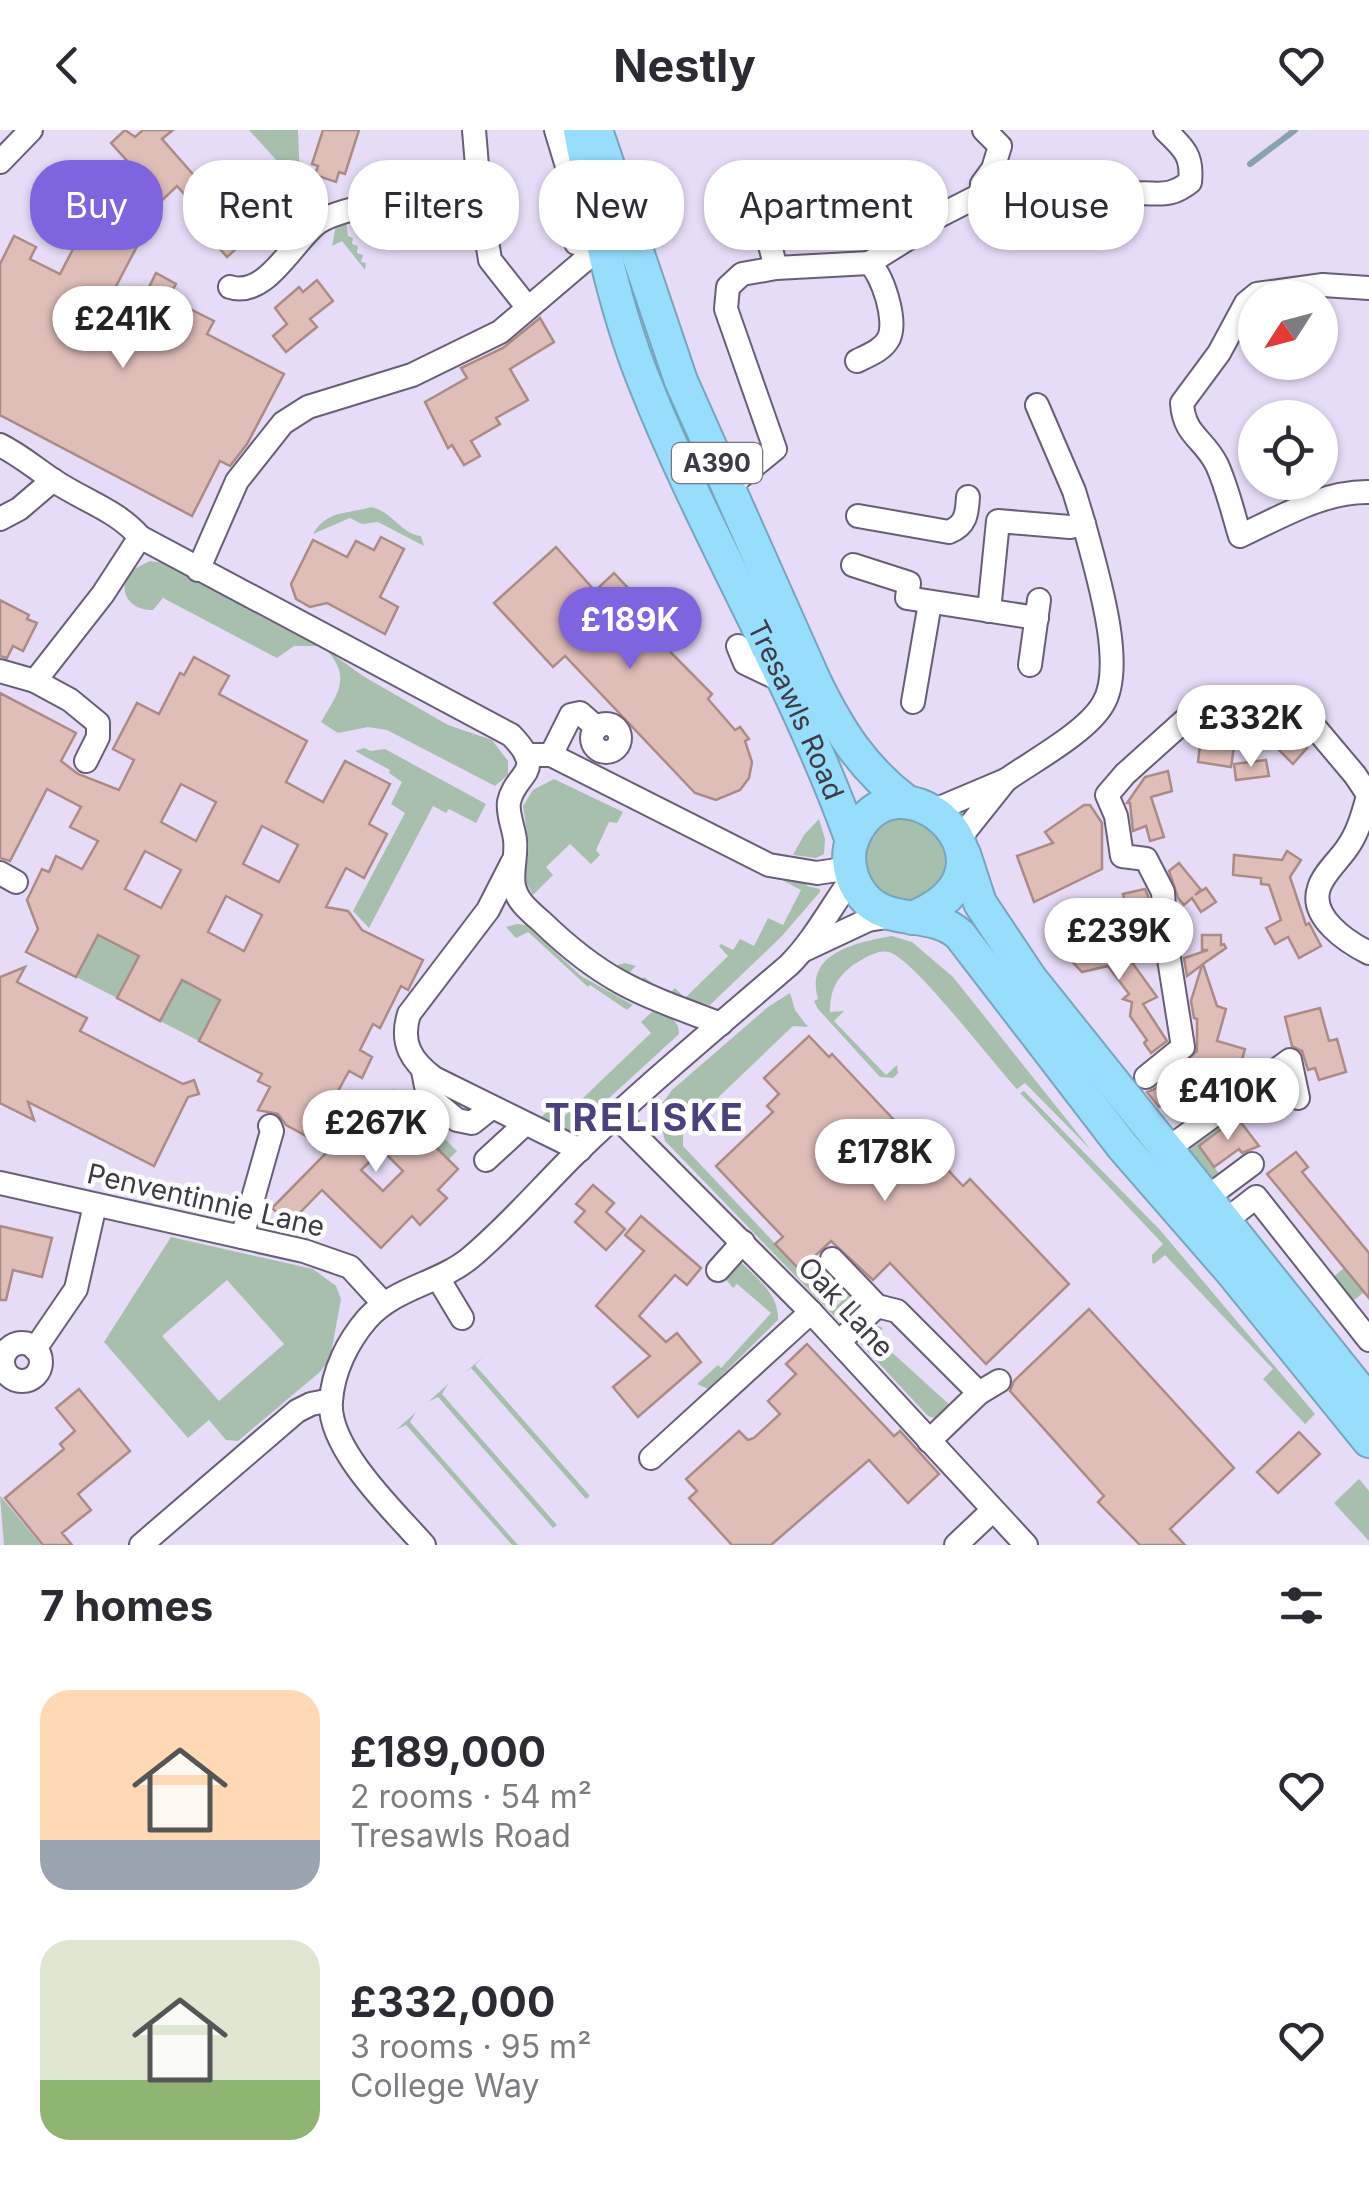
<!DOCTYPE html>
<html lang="en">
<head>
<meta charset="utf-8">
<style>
  :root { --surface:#fff; --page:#f2f2f3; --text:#2b2b33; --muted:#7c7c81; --accent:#7e64df }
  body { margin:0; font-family:Inter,sans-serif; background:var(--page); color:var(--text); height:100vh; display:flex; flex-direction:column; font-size:38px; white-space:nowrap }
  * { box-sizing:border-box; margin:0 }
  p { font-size:32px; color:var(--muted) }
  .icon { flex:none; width:55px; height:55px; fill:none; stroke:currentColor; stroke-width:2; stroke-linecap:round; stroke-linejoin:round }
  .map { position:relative; height:1415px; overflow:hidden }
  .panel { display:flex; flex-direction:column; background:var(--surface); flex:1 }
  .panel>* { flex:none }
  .top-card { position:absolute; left:30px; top:30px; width:1310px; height:90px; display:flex; gap:20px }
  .needle { width:65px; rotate:234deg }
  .buttons { position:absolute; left:1238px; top:150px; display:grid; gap:20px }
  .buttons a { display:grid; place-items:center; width:100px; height:100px; border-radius:50%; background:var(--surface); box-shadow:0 2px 8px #0004; font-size:50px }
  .price { position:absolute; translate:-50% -85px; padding:0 22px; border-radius:35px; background:#fff; color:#222; font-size:32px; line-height:65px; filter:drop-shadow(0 2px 5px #0008) }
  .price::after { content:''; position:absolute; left:50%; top:60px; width:30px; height:22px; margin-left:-15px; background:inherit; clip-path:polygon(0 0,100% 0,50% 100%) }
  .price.selected { background:var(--accent); color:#fff }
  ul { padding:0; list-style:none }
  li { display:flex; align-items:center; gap:30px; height:250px; padding:0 40px }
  li span { display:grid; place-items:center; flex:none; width:280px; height:200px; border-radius:30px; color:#555 }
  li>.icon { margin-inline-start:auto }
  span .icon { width:120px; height:120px; fill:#fffc; stroke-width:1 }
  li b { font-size:42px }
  h2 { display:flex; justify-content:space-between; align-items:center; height:120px; padding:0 40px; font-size:42px }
  .chip { padding:0 35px; border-radius:40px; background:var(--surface); box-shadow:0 2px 8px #0004; font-size:35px; line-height:90px }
  .chip.selected { background:var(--accent); color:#fff }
  header { display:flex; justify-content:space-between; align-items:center; height:130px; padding:0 40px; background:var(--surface); font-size:45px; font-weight:700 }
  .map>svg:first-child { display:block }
</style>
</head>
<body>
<header><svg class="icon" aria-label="back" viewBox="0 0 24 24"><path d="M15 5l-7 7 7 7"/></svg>Nestly<svg class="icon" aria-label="heart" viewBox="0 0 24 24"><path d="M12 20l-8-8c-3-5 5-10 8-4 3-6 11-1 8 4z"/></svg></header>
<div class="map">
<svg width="1369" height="1415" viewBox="0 0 1369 1415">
  <rect width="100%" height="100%" fill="#e7dcf8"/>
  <!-- green -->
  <g fill="#a7c0ae" fill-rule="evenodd">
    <polygon points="249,0 298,0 301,77 289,65 299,55"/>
    <polygon points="346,91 348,106 353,108 352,114 358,116 357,123 363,125 361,132 366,133 365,140 342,111 332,116 336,95"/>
    <path d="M371 377C392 381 401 404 421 406L424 416 378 392 362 394 350 388 313 404C326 380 349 384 371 377Z"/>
    <path d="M150 431 171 434 257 478 255 483 317 516H294L277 528 163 468 153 480C129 480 117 462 130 441Z"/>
    <path d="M327 520 363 546 448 595 492 610 508 631V645L495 656 387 600 368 597 338 603 321 592C337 564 352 549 327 520Z"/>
    <polygon points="364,618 371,621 385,619 486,674 476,693 449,679 446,683 433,676 369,798 353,781 405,683 391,674 402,652 389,643 390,640 355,621"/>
    <polygon points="554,649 623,682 617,693 609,692 596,720 600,725 591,734 570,714 546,737 553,745 533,765 525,751 529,716 523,676 533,660"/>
    <polygon points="819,689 825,709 824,724 816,728 793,725 804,705"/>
    <circle cx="905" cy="730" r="41"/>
    <polygon points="776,747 808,751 807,756 820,759 820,762 781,807 710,875 658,863 610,837 625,833 636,836 629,843 638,852 644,847 668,865 675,858 685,868 728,826 719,816 721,814 733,820 740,809 754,816 768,788 783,795 801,760"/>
    <polygon points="517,794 526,795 581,846 633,875 627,880 590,855 588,857 528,802 516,808 506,797"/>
    <polygon points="98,805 139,826 117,868 76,847"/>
    <path d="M892 806 912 812 953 847 1091 1020 1025 953 1017 959C994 935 914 829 889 822 877 819 863 829 853 835 836 848 830 861 830 882L844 881 834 891 886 945 897 935 898 943 893 948 880 947 818 879 814 871 818 869C804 822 859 812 892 806Z"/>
    <polygon points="182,850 221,870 199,911 160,891"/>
    <path d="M790 863 795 880 808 897 793 896 683 1001V1016L835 1177 850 1164C860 1176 855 1190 840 1192L665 1011 660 989 661 975 672 960 768 877Z"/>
    <path d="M654 880C665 885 680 889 679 904L572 1002 568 1003 539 989 550 979 561 989 651 903 641 892Z"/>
    <polygon points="394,959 457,1021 448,1030 385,968"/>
    <polygon points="1024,961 1160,1100 1315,1284 1305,1294 1263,1249 1273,1239 1165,1125 1154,1134 1152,1132 1152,1125 1163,1114 1020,963"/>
    <polygon points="1232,980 1237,987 1199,1016 1220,1045 1212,1051 1184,1015"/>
    <path d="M171 1107 313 1139 336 1156 341 1169 330 1229 320 1242 238 1311 226 1310 209 1290 188 1308 104 1212ZM227 1150 284 1214 219 1271 162 1206Z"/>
    <path d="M741 1132C758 1150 779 1164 778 1190L708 1259 697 1254 718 1235 721 1238 771 1183 737 1154 733 1158 723 1146 734 1134Z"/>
    <polygon points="1344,1138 1357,1153 1369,1152 1361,1159 1363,1163 1350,1173 1331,1149"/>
    <polygon points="879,1196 883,1198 875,1207 952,1277 938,1289 928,1286 859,1212 868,1198"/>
    <polygon points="483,1227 475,1235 590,1366 586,1369 471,1238 463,1244"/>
    <polygon points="448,1254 442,1264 557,1395 553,1398 438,1267 428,1272"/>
    <polygon points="416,1282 410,1292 518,1415 512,1415 406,1295 396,1300"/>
    <polygon points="1359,1349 1369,1361 1369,1411 1334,1373"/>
    <polygon points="0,1366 3,1369 41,1415 4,1415"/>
  </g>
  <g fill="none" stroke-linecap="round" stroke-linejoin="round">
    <!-- stream -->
    <polyline stroke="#88a2af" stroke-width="6" points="1250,34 1295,0"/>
  </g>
  <!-- building -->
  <g fill="#e0beb8" stroke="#ab8b85" stroke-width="2.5" fill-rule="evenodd">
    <polygon points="125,0 135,7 143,0 173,0 162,9 206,59 229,38 242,54 234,61 272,103 258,116 249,107 227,127 213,111 220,104 177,56 156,76 141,60 148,54 111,13"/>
    <polygon points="323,0 359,0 345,44 339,42 336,52 315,45 318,36 312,34"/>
    <polygon points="95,77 144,103 93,200 123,216 151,163 147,161 156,143 176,154 168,168 214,191 207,204 284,244 247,314 230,336 220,331 192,386 0,285 0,134 14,106 36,117 30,129 60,144"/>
    <polygon points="317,150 333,171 310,189 317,197 286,222 273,206 287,194 275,178 299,157 303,162"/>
    <polygon points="540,188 554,212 510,239 528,270 496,288 500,294 471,311 480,326 464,335 452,315 448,318 425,272 467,248 461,238 503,218"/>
    <polygon points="381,407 404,419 380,467 398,477 385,504 327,473 310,477 296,469 291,454 313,410 347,427 356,411 374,420"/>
    <polygon points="556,417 595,461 614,443 628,458 617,468 712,564 708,569 735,600 740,597 749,609 745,611 752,632 749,648 740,660 716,670 695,663 565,526 553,537 494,473"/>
    <polygon points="0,470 29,485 27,489 37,493 23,521 13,516 7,528 0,526"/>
    <path d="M194 527 229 546 219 564 307 611 286 652 323 672 345 631 390 654 369 694 387 704 364 748 346 738 326 777 348 781 362 800 423 830 408 860 401 856 380 898 373 894 360 920 372 927 362 948 349 941 312 1009 286 995 278 984 258 980 270 957 258 951 262 944 199 911 220 870 182 850 160 891 117 868 139 826 98 805 76 847 26 822 38 799 27 770 42 739 49 742 56 726 82 739 98 711 70 697 81 677 47 659 10 731 0 728V563L76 603 61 631 78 644 119 660 134 630 113 619 137 573 159 584 180 543 184 545ZM181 654 216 672 196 711 161 692ZM262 696 298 715 279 752 243 734ZM145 721 181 740 161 778 125 759ZM226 766 262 785 244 821 208 802Z"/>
    <polygon points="1288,598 1307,618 1293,634 1272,613"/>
    <polygon points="1201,606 1235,610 1231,637 1198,632"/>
    <polygon points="1266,630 1269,646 1236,650 1234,634"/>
    <polygon points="1168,641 1172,661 1151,667 1164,707 1150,711 1146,696 1133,701 1130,673 1127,673 1145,647"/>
    <polygon points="1084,675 1090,675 1102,693 1102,739 1034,772 1017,726 1053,713 1045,702"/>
    <polygon points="1287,721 1301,730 1290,747 1306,795 1309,793 1321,816 1299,828 1288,807 1275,814 1266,798 1281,790 1269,755 1261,754 1261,748 1233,745 1234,725 1282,730"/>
    <polygon points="1179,733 1201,760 1195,765 1206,758 1216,772 1201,782 1192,768 1184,775 1178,768 1169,741"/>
    <polygon points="1145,759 1148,766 1152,817 1137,821 1123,764"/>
    <polygon points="1068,805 1077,815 1096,811 1099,819 1121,817 1157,867 1143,874 1167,911 1151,923 1144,913 1147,910 1130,886 1132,872 1123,869 1129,864 1108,836 1082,842 1057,815"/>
    <polygon points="1202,805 1221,805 1221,815 1224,814 1226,818 1203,834 1217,876 1226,879 1217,911 1245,919 1241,933 1233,931 1222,961 1191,951 1159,977 1147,962 1155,959 1197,921 1197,889 1194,888 1191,871 1202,835 1187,846 1184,828 1208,820 1202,820"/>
    <polygon points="25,837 17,852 87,888 80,901 183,954 194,950 199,964 188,967 154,1036 28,972 34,990 0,973 0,847"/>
    <polygon points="1320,878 1329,911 1337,909 1346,942 1319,950 1315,938 1308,940 1302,921 1292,916 1285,887"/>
    <polygon points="809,906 829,927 832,924 927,1025 931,1022 963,1056 970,1049 1069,1154 986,1234 890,1133 873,1150 831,1111 800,1140 775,1114 783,1107 716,1036 773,982 767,976 779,964 764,948"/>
    <path d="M383 965 458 1039 438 1060 447 1068 420 1095 412 1086 381 1118 322 1060 289 1094 272 1078ZM382 1020 403 1041 383 1061 361 1040Z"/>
    <polygon points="1233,990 1239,990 1259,1016 1242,1023 1239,1019 1214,1037 1199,1016"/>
    <polygon points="1296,1022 1308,1037 1302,1042 1369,1123 1369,1168 1267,1044"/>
    <polygon points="593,1055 614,1073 606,1082 625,1099 606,1120 575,1092 585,1081 576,1074"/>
    <polygon points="641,1086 701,1138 687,1155 675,1145 639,1186 666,1212 677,1203 701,1232 638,1287 613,1257 650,1226 596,1176 644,1121 625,1105"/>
    <polygon points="0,1096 52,1108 42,1147 13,1140 6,1170 0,1170"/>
    <polygon points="1089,1179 1234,1338 1170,1399 1185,1415 1140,1415 1098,1372 1104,1366 1010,1261 1014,1251"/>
    <polygon points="807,1214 894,1306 900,1301 939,1344 908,1373 869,1330 771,1415 732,1415 689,1368 697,1361 686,1349 739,1301 748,1310 754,1308 780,1284 768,1271 796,1244 786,1234"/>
    <polygon points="79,1259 130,1321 78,1364 91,1380 62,1403 72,1415 43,1415 5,1368 64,1319 60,1314 75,1301 56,1278"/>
    <polygon points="1299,1302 1320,1324 1278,1363 1257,1342"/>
  </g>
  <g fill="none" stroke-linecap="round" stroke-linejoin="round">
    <defs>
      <g id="minor">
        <polyline points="474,0 479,60"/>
        <polyline points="556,0 582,86 576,113"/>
        <polyline points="984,0 1000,16 993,39 982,54 986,62"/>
        <polyline points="0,32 31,0"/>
        <polyline points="728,49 763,89 776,138"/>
        <path d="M986 62C995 72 1006 90 1020 93 1063 102 1090 67 1131 64 1157 61 1167 70 1190 52 1193 26 1184 18 1165 0"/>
        <polyline points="939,86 986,62"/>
        <path d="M230 157C267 169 294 109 319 92 346 74 444 63 479 60L490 130 528 178"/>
        <path d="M1369 158 1323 155 1257 164 1246 173 1219 223 1182 273C1184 306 1204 308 1217 335 1227 357 1233 383 1240 406 1281 387 1324 361 1369 362"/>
        <path d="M857 231C869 225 883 220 889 208 897 190 883 145 869 133"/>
        <polyline points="1037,275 1074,361 1084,394"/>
        <path d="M0 315C20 325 35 338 53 350 82 370 117 380 140 407L511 605C548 643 515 642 509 672 507 684 514 698 515 710 517 725 511 742 514 756 517 772 531 782 542 792 605 853 641 864 721 894"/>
        <polyline points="728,357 775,319 726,179 728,157 742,144 776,138 869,133 909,108"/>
        <path d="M858 386 949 402C966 395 967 384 968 367"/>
        <polyline points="0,389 19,379 53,350"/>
        <polyline points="853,435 909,453 907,468 1037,488"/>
        <polyline points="198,440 237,351 283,293 308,277 412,245 500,202 613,106"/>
        <path d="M989 481 998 391 1070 397 1084 394C1095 437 1127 535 1103 574 1087 602 1033 631 1006 650"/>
        <polyline points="738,516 745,533 785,552"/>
        <polyline points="1030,535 1039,470"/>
        <polyline points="0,541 35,551"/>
        <polyline points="913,572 930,473"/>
        <circle cx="606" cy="608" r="14"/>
        <polyline points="526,625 551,625 769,735 817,743 850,738"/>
        <polyline points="551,625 571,585 580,583 597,598"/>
        <polyline points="86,631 98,607 98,593 70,570 35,551 103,464 140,407"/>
        <path d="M1368 666C1363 684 1358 703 1347 718 1339 730 1323 744 1319 758 1309 787 1347 812 1369 823"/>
        <polyline points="935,680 1006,650 959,709"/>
        <path d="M512 733 488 780 409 884C400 913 411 931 434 948L580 1020"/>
        <polyline points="0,743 16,752"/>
        <polyline points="804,820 868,790 893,786"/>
        <polyline points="423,941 428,966 457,990 472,993 491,978"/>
        <polyline points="1146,947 1183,917 1166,810 1163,762 1146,729 1122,726 1116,686 1107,665 1125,644 1184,591 1252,591 1296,575 1355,645 1369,666"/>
        <polyline points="617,987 811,1182 1026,1415"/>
        <polyline points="1166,1020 1290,930 1298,968"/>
        <polyline points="486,1030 525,994"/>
        <polyline points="0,1053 304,1121 350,1137 383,1173"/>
        <polyline points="1205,1069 1252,1034"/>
        <polyline points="1224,1092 1256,1067 1369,1210"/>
        <polyline points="242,1107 272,1001 270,996"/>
        <polyline points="832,1129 877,1176 897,1181 979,1263"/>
        <polyline points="718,1140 743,1112"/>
        <polyline points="438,1148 462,1188"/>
        <polyline points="839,1212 877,1176"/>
        <circle cx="22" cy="1232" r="19"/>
        <polyline points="35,1219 76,1159 95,1075"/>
        <polyline points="929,1311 979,1263 999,1251"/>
        <polyline points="651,1328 811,1182"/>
        <polyline points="141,1415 297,1281 311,1274 331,1270"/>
        <path d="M424 1415C394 1381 327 1318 331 1271 333 1241 348 1211 367 1189 396 1157 438 1154 470 1128 507 1097 539 1060 573 1026 642 959 717 897 789 835 814 810 831 777 852 748"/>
        <polyline points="956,1415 993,1380"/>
      </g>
      <g id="highway">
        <path id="s1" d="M580 0C596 85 612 171 644 251 706 408 795 552 852 711"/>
        <path d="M596 0 681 251 815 552C839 601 863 639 907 672"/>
        <polyline points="964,724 980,773 1030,848 1369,1272"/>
        <path d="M912 788C1038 738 896 610 853 708 845 727 850 750 863 766 888 797 933 779 960 805L1123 1017 1231 1141 1369 1311"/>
      </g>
    </defs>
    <!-- minor casing -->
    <use href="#minor" stroke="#685e77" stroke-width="26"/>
    <!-- highway casing -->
    <use href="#highway" stroke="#78a4bc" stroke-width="36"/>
    <!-- minor -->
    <use href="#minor" stroke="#fff" stroke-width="22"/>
    <!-- highway -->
    <use href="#highway" stroke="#97ddfc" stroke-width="32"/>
  </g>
  <g text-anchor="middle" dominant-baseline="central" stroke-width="9" stroke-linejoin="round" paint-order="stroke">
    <!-- shield labels -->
    <rect fill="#fff" stroke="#79757d" stroke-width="2.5" x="672" y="313" width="90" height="40" rx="8"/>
    <g font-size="25" font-weight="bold" fill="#3f3a45">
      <text x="717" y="333">A390</text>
    </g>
    <!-- street labels -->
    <g font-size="28" fill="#3f3a45" stroke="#fff">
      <text stroke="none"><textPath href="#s1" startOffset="622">Tresawls Road</textPath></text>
      <text transform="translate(206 1070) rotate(13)">Penventinnie Lane</text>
      <text transform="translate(846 1177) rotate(47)">Oak Lane</text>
    </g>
    <!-- district labels -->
    <g font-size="38" font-weight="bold" letter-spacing="2.5" fill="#4c417e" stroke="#fff">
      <text x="645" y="987">TRELISKE</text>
    </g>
  </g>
</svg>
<div class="buttons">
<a><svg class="needle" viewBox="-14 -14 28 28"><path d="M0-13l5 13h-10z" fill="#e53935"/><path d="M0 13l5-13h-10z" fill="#7c7c81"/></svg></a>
<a><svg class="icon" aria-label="locate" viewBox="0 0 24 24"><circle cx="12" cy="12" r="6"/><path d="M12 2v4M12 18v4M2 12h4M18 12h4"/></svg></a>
</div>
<b class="price" style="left:123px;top:241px">£241K</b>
<b class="price selected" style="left:630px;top:542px">£189K</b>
<b class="price" style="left:1251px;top:640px">£332K</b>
<b class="price" style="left:1119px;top:853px">£239K</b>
<b class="price" style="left:1228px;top:1013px">£410K</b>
<b class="price" style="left:376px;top:1045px">£267K</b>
<b class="price" style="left:885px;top:1074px">£178K</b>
<div class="top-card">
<a class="chip selected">Buy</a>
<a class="chip">Rent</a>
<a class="chip">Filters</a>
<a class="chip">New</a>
<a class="chip">Apartment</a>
<a class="chip">House</a>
</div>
</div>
<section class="panel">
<h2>7 homes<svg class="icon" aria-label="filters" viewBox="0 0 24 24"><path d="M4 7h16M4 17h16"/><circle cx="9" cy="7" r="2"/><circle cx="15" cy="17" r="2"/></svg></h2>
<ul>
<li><span style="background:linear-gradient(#ffd9b3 75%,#9aa5b1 0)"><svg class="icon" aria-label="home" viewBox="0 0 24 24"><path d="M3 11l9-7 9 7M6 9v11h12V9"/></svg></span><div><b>£189,000</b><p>2 rooms · 54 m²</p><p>Tresawls Road</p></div><svg class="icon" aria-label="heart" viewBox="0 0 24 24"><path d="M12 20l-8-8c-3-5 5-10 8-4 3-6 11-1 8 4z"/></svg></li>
<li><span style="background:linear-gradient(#dfe7d0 70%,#8fb573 0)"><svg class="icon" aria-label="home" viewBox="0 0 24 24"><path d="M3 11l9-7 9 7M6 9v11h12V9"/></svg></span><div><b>£332,000</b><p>3 rooms · 95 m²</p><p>College Way</p></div><svg class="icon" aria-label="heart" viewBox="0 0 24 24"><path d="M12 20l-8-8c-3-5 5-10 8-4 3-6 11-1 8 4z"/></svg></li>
</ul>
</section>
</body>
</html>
